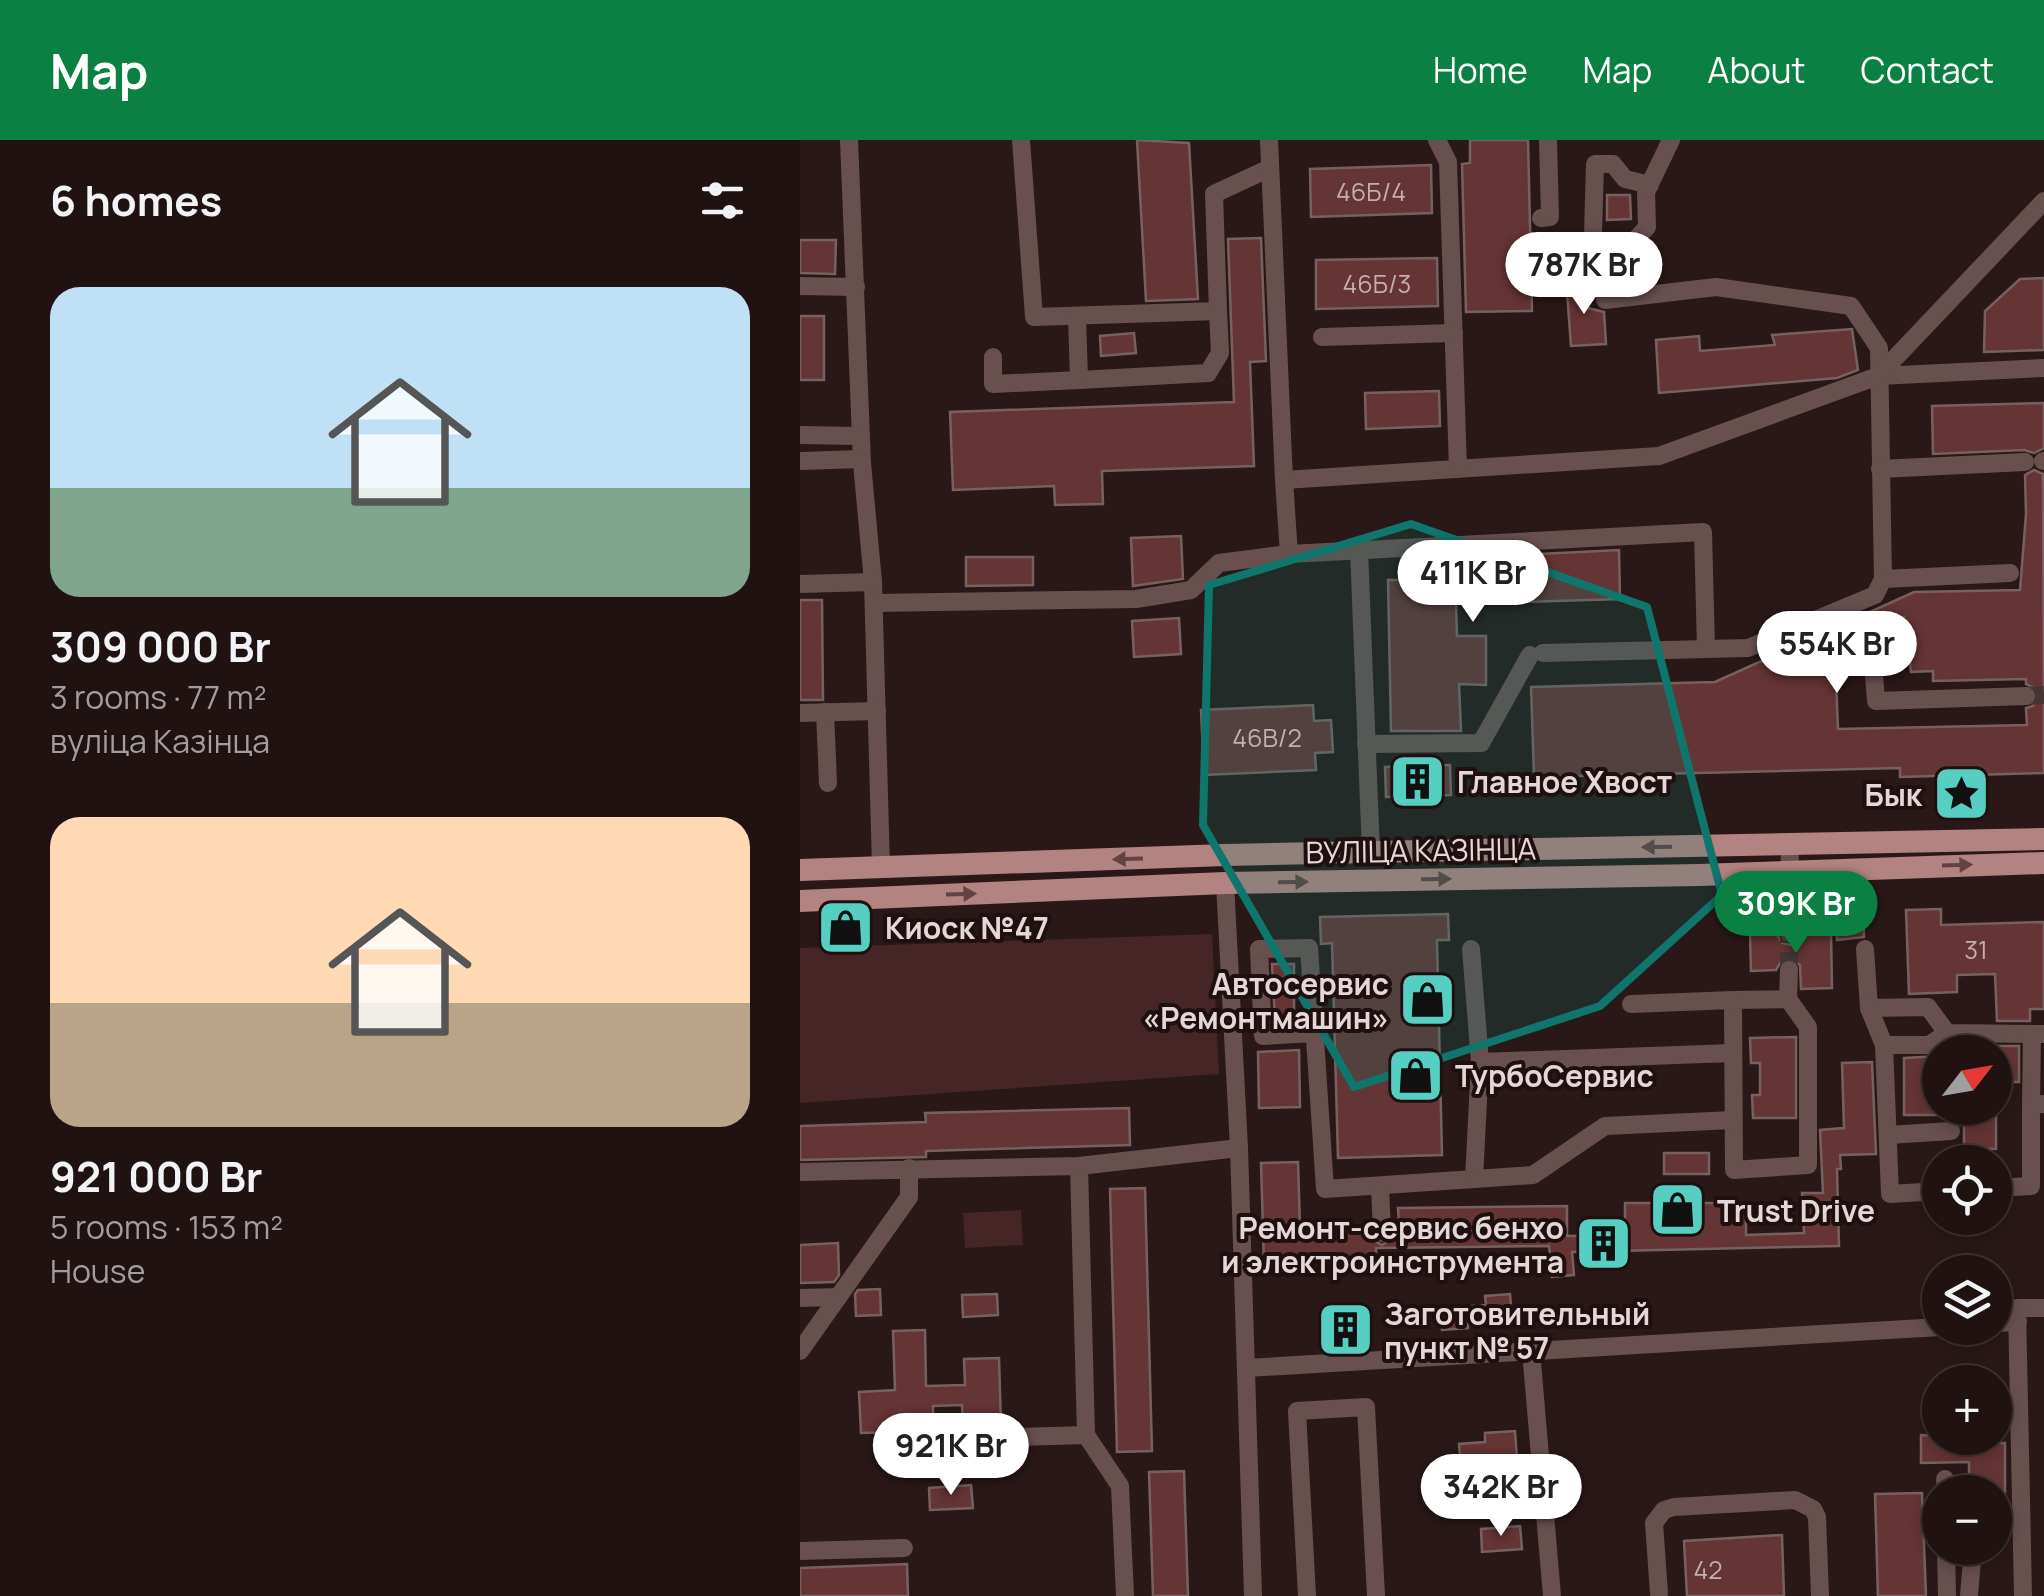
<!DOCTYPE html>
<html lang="en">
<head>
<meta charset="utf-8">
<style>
  :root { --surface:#1f1211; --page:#271b1a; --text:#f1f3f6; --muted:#a19e9f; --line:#3c3231; --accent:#0b8043 }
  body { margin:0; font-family:Manrope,sans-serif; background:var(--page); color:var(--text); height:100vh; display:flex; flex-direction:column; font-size:38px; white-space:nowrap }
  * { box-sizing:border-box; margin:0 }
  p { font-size:32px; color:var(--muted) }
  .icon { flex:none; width:55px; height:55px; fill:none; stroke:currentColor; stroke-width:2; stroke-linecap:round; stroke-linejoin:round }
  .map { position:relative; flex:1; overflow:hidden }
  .details { display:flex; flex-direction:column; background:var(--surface); width:800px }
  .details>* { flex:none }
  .needle { width:65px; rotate:59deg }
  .buttons { position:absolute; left:1122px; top:895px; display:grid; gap:20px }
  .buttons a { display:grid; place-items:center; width:90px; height:90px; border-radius:50%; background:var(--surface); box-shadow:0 5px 15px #0003,0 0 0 2px var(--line); font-size:50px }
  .price { position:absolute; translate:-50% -85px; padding:0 22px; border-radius:35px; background:#fff; color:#222; font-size:32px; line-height:65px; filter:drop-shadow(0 2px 5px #0008) }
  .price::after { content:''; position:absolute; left:50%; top:60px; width:30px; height:22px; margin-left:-15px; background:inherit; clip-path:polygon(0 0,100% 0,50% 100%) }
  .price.selected { background:var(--accent); color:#fff }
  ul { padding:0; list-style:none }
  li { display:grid; align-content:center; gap:20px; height:530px; padding:0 50px }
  li span { display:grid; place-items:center; height:310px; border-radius:30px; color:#555 }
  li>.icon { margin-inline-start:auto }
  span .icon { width:180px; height:180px; fill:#fffc; stroke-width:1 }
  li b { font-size:42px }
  h2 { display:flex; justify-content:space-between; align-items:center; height:120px; padding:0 50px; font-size:42px }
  header { display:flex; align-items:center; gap:60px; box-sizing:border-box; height:140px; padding:0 50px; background:var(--accent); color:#fff }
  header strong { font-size:48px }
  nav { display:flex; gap:55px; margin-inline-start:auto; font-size:35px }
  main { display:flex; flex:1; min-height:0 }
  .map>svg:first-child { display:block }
</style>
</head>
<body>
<header>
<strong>Map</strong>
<nav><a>Home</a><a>Map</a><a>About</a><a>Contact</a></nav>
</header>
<main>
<section class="details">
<h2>6 homes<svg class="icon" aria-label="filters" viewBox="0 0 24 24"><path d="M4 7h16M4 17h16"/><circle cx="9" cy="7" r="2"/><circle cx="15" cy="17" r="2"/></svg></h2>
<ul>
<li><span style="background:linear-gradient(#bfe0f5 65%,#7fa58c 0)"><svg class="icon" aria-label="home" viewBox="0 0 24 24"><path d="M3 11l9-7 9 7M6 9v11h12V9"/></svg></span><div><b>309 000 Br</b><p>3 rooms · 77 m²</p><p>вуліца Казінца</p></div></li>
<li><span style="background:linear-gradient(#ffd9b3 60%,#b9a48a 0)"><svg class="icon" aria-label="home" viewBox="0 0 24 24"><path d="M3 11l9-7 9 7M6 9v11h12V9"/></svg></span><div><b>921 000 Br</b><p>5 rooms · 153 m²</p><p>House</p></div></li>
</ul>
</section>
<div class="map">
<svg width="1244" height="1456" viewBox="0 0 1244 1456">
  <rect width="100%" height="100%" fill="#291817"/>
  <!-- green -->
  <g fill="#452525">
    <polygon points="412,794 419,934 0,963 0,808"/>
    <polygon points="221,1070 223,1105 165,1108 163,1073"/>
  </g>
  <!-- building -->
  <g fill="#653434" stroke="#776160" stroke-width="2.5" fill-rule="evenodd">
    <polygon points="337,0 389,3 398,159 346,161"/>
    <polygon points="670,0 728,0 732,171 666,172 662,24 670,23"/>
    <polygon points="631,25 632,73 511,77 510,29"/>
    <polygon points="807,55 830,55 831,79 807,80"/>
    <polygon points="461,98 466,221 450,222 454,326 302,331 303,364 255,365 254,346 153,350 150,272 434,262 428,99"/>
    <polygon points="0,100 36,100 35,134 0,133"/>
    <polygon points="637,118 638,166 516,169 516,120"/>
    <polygon points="782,138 785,140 788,168 804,172 806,204 771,206 766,139"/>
    <polygon points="1244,138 1244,210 1184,212 1185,171 1220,139"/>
    <rect x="0" y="176" width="24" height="64"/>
    <polygon points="1052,189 1058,230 1037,238 859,253 856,200 899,196 900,211 975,205 972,195"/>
    <polygon points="334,193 336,213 301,216 300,196"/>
    <polygon points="639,251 640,286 566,289 565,253"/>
    <polygon points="1244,263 1244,308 1234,313 1224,310 1133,314 1132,266"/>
    <path d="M1234 330 1243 334 1244 633 1100 637V628L734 637 731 547 915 542 1114 452 1220 450 1226 374 1225 335ZM1104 477 1111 532 1133 531V541L1226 539V544L1236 549 1238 557 1233 566 1226 568 1227 585 1038 589 1035 514 1059 501V491L1065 484 1075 483 1082 489Z"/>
    <polygon points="381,396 383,439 333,446 331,398"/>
    <polygon points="819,410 820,459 656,464 657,496 686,496 686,545 659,544 661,591 591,591 588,440 658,440 657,418"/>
    <polygon points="166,417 233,417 233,445 166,446"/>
    <polygon points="0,460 22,460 23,560 0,560"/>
    <polygon points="379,478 381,514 334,517 332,481"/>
    <polygon points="513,565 514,581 531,580 533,612 515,613 516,630 404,635 401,570"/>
    <polygon points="650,625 651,655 586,657 585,627"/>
    <polygon points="1141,769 1141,785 1244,782 1244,869 1230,869 1230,881 1197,881 1195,834 1157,835 1157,852 1109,854 1106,770"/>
    <polygon points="1063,772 1064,797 1037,800 1036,774"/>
    <polygon points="648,774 649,800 637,800 642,1015 538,1018 532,803 521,804 520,777"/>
    <polygon points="1031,791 1032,848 1001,849 1000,825 990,818 982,820 976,830 951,831 950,794 976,793 982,803 990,805 999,800 1002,792"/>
    <polygon points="472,824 494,824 494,880 475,880"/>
    <polygon points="996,897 996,978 953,978 952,955 960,955 960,923 951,923 950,898"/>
    <rect x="1195" y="906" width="24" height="36"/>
    <polygon points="499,910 500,967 459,968 458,912"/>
    <polygon points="1139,916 1139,975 1104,975 1104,918"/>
    <polygon points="1072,922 1076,1014 1040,1015 1041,1029 1037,1029 1039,1106 772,1112 774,1135 752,1137 749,1106 576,1108 576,1119 464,1123 461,1023 498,1022 500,1087 569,1085 571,1099 582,1105 593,1098 594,1084 599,1084 598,1068 767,1066 767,1096 825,1095 825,1063 946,1063 946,1095 1004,1093 1002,1053 1023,1053 1020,990 1044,988 1042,923"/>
    <polygon points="329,968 330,1005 126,1011 126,1017 0,1020 0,986 126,982 125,973"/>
    <polygon points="1164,972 1196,972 1196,1009 1164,1008"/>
    <rect x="864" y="1013" width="45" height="21"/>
    <polygon points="345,1048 352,1311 317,1312 310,1049"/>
    <polygon points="38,1103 39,1135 34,1142 0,1143 0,1105"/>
    <polygon points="80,1149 81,1175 56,1176 55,1154 58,1150"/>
    <polygon points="197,1154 198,1175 163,1177 162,1155"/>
    <polygon points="710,1154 712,1179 668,1183 668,1188 642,1190 641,1168 686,1165 685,1156"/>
    <polygon points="125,1190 126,1246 165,1245 164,1219 199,1218 201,1285 163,1286 162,1265 133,1266 134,1323 97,1324 96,1292 61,1293 59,1252 95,1250 93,1191"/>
    <polygon points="715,1291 719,1347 682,1349 679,1316 660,1317 659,1304 685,1302 685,1293"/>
    <polygon points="1121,1295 1155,1298 1155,1303 1205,1303 1205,1352 1169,1352 1169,1322 1121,1323"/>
    <polygon points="384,1331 388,1456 353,1456 349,1332"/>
    <polygon points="171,1345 173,1368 130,1370 129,1348"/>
    <polygon points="1122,1353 1126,1456 1078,1456 1075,1354"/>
    <polygon points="720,1386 722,1409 682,1412 681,1389"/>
    <polygon points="982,1395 984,1456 887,1456 884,1401"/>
    <polygon points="107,1424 108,1456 0,1456 0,1428"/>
  </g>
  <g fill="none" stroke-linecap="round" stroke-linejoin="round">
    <!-- minor-tunnel -->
    <g stroke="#453534" stroke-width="18" stroke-dasharray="18 9" stroke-linecap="butt">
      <polyline points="1068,472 1071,495"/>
      <polyline points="1226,556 1244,555"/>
      <polyline points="989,830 989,793"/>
    </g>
    <!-- minor -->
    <g stroke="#68504f" stroke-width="18">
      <polyline points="49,0 62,323 73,442 81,727"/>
      <polyline points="221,0 234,177 418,171 414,54 470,28"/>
      <polyline points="469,0 484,340 859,316 1078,236 1244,228"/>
      <polyline points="637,0 648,22 658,329"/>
      <polyline points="871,0 846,52 847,87 805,135 805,160 916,147 1051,166 1079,208 1083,439 1210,433"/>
      <polyline points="741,78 750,77 748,0"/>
      <polyline points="805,135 792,130 795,24 813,24 825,39 850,45"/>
      <polyline points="0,146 56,147"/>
      <polyline points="277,176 279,240 408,233 420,213 418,171"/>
      <polyline points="522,197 654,193"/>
      <polyline points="193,217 193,244 279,240"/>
      <polyline points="1078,236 1244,61"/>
      <polyline points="0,295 60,296"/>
      <polyline points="0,321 61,319"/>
      <polyline points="1243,321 1244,321"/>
      <polyline points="1080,329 1225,322"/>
      <polyline points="484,340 489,414 903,392 906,508"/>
      <polyline points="559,410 571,713"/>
      <polyline points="0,444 73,442"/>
      <polyline points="74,463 336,459 391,450 419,423 489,414"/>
      <polyline points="1071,495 1076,561 1226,556"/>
      <polyline points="743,513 948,508 1075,455 1083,439"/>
      <polyline points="25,572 28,643"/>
      <polyline points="0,573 77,571"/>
      <polyline points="566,604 681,603 730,515"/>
      <polyline points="425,743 439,1008 453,1456"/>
      <polyline points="989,793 990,704"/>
      <polyline points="1065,809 1069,868 1128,867 1147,893 1244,894"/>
      <polyline points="988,859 1008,887 1008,1025 934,1030 933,860 988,859 989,830"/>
      <polyline points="831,864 933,860"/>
      <polyline points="1069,868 1084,905 1090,1054 1140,1051"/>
      <polyline points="515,893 463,896 459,809 509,808 525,1049 674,1039 680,922 671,809"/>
      <polyline points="1084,905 1129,905 1147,893"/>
      <polyline points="680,922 932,913"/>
      <polyline points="1231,965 1232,895"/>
      <polyline points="1088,995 1151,991"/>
      <polyline points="279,1026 286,1295 320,1346 325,1456"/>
      <polyline points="0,1032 279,1026 439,1008"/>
      <polyline points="674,1039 733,1035 805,986 933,980"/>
      <polyline points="580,1046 582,1093"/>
      <polyline points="1195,1048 1231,1046 1231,965 1244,964"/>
      <polyline points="0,1158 38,1157"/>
      <polyline points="1195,1183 1218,1182"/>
      <polyline points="0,1211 109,1057 109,1028"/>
      <polyline points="731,1211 752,1456"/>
      <polyline points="447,1228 1140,1187"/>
      <polyline points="150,1299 286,1295"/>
      <polyline points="1145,1339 1146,1352"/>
      <polyline points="1146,1408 1147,1456"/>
      <polyline points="0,1411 104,1408"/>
      <polyline points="859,1453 854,1383 864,1370 874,1367 995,1360 1013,1369 1017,1377 1020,1456"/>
      <polyline points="507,1456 497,1271 566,1267 576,1456"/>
      <polyline points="1169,1456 1173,1408"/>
      <polyline points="1223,1456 1217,1168 1244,1168"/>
    </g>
    <!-- major -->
    <g stroke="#b38381" stroke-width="22">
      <polyline points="0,730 425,715 1244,699"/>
      <polyline points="0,761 425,743 899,735 1244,723"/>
    </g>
  </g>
  <!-- one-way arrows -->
  <defs><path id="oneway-solid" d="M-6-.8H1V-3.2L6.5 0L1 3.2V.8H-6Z" transform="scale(2.5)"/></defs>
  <g fill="#624342">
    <use href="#oneway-solid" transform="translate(857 707) rotate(179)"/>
    <use href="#oneway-solid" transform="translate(328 719) rotate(178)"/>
    <use href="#oneway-solid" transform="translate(1157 725) rotate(-2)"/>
    <use href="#oneway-solid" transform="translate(636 739) rotate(-1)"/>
    <use href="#oneway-solid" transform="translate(493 742) rotate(-1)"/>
    <use href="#oneway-solid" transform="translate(161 754) rotate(-2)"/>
  </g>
  <!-- marked area -->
  <path fill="#0f766e" fill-opacity="0.2" stroke="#0f766e" stroke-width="8" stroke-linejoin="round" d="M611 384 847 467 922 755 800 866 554 947 403 685 409 445Z"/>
  <!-- icons -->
  <defs>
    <symbol id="building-square" viewBox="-11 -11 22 22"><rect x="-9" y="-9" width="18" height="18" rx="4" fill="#57cec2" stroke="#1f0f0f"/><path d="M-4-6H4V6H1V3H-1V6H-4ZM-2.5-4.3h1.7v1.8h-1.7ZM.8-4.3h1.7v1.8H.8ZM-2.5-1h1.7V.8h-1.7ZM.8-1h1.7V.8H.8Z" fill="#111"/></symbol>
    <symbol id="sight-square" viewBox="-11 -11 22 22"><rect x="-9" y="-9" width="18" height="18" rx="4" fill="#57cec2" stroke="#1f0f0f"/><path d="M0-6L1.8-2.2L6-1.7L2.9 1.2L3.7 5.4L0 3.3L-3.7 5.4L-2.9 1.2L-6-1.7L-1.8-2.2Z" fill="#111"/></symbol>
    <symbol id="shop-square" viewBox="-11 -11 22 22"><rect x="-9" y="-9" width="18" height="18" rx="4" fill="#57cec2" stroke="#1f0f0f"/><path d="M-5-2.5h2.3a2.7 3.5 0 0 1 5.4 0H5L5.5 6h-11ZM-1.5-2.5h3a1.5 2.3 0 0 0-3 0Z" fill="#111"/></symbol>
  </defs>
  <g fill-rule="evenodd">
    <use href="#building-square" x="586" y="610" width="63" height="63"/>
    <use href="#sight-square" x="1130" y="622" width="63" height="63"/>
    <use href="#shop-square" x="14" y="756" width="63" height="63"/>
    <use href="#shop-square" x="596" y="828" width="63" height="63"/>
    <use href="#shop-square" x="584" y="904" width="63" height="63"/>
    <use href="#shop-square" x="846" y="1038" width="63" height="63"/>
    <use href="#building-square" x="772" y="1072" width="63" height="63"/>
    <use href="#building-square" x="514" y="1158" width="63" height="63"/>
  </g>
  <g text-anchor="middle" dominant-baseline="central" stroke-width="8" stroke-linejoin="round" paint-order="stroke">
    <!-- number labels -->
    <g font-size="25" fill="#c4aeae">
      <text x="571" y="51">46Б/4</text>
      <text x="577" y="143">46Б/3</text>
      <text x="467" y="597">46В/2</text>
      <text x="1176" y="809">31</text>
      <text x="908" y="1429">42</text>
    </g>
    <!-- poi labels -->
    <g font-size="30" font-weight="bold" fill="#e4d7d7" stroke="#1f0f0f" text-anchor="start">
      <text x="657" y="641">Главное Хвост</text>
      <text x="1122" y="654" text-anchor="end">Бык</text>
      <text x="85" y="787">Киоск №47</text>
      <text x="589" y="843" text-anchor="end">Автосервис<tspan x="589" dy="34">«Ремонтмашин»</tspan></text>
      <text x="655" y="935">ТурбоСервис</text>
      <text x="917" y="1070">Trust Drive</text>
      <text x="764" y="1087" text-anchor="end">Ремонт-сервис бенхо<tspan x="764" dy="34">и электроинструмента</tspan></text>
      <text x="584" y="1173">Заготовительный<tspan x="584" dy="34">пункт № 57</tspan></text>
    </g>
    <!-- street labels -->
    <g font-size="30" fill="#e4d7d7" stroke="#1f0f0f">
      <text transform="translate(621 710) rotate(-1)">ВУЛІЦА КАЗІНЦА</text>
    </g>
  </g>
</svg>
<div class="buttons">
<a><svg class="needle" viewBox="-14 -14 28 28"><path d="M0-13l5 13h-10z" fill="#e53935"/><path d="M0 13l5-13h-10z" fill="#a19e9f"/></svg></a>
<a><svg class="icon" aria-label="locate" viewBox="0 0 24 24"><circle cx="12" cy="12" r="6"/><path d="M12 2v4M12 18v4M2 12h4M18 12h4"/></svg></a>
<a><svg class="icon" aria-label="layers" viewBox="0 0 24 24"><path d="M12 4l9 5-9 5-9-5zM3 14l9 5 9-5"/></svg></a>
<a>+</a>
<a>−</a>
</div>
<b class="price" style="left:784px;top:177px">787K Br</b>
<b class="price" style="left:673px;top:485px">411K Br</b>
<b class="price" style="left:1037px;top:556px">554K Br</b>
<b class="price selected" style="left:996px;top:816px">309K Br</b>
<b class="price" style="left:151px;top:1358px">921K Br</b>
<b class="price" style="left:701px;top:1399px">342K Br</b>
</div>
</main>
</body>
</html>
